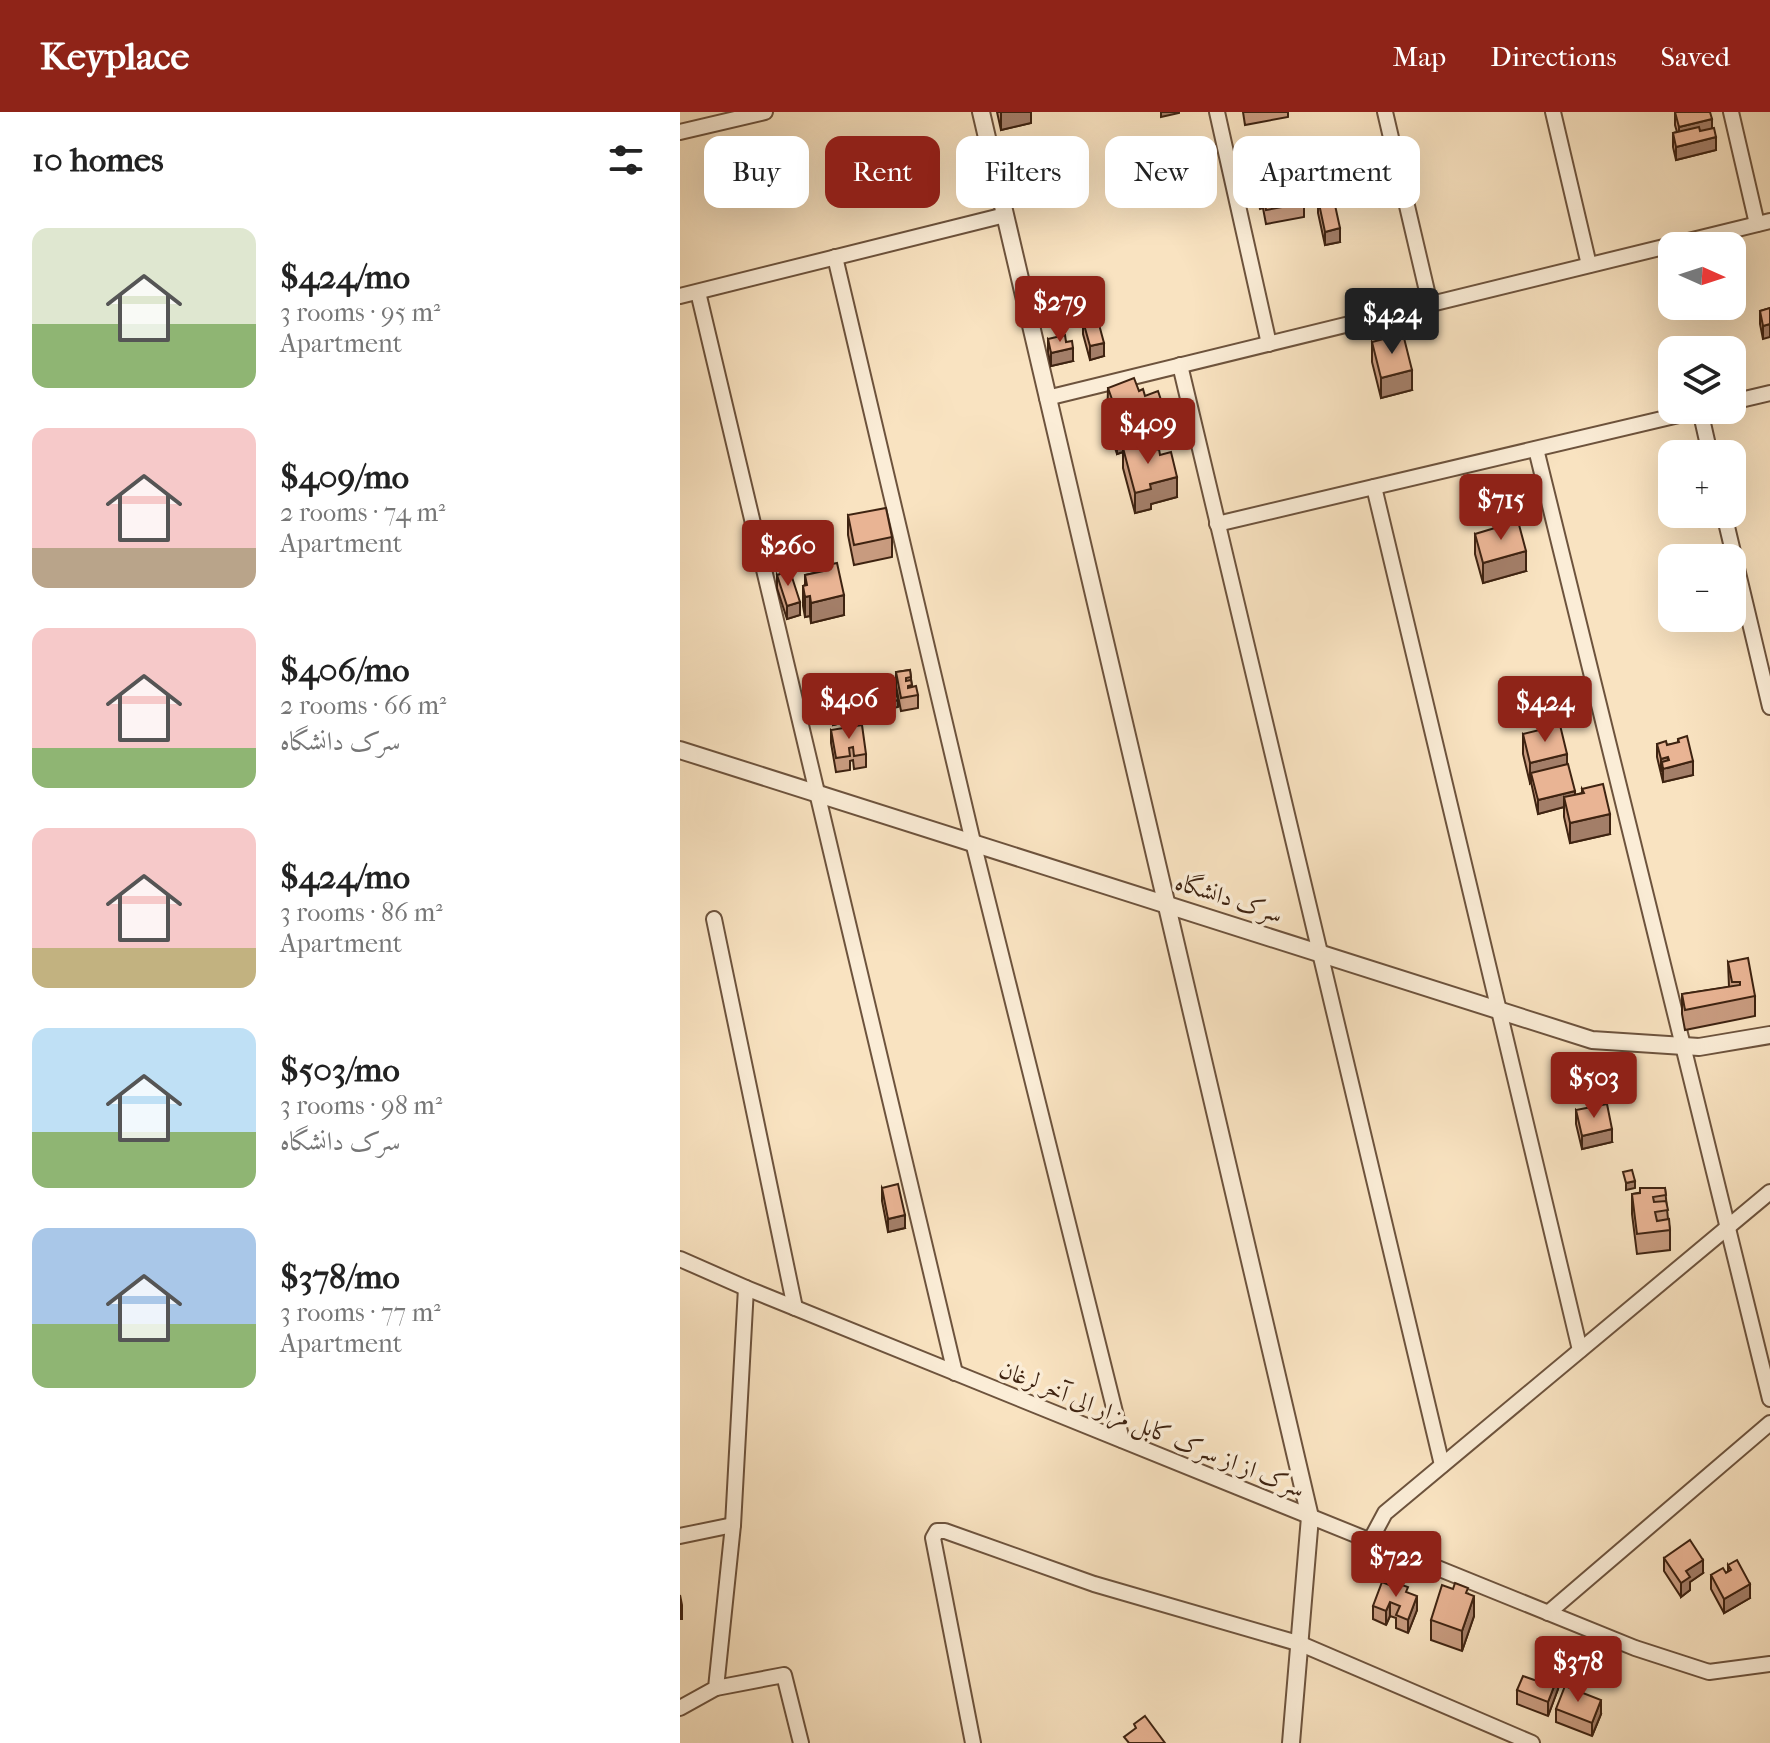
<!DOCTYPE html>
<html lang="en">
<head>
<meta charset="utf-8">
<style>
  :root { --surface:#fff; --page:#f6f6f6; --text:#222; --muted:#767676; --accent:#8f2418 }
  body { margin:0; font-family:"IM FELL French Canon",Amiri,serif; background:var(--page); color:var(--text); height:100vh; display:flex; flex-direction:column; font-size:30px; white-space:nowrap }
  * { box-sizing:border-box; margin:0 }
  p { font-size:26px; color:var(--muted) }
  .icon { flex:none; width:44px; height:44px; fill:none; stroke:currentColor; stroke-width:2; stroke-linecap:round; stroke-linejoin:round }
  .map { position:relative; flex:1; overflow:hidden }
  .details { display:flex; flex-direction:column; background:var(--surface); width:680px }
  .details>* { flex:none }
  .hud { position:absolute; left:24px; top:24px; width:760px; height:72px; display:flex; gap:16px }
  .needle { width:52px; rotate:93deg }
  .buttons { position:absolute; left:978px; top:120px; display:grid; gap:16px }
  .buttons a { display:grid; place-items:center; width:88px; height:88px; border-radius:16px; background:var(--surface); box-shadow:0 8px 32px #0002; font-size:40px }
  .price { position:absolute; translate:-50% -68px; padding:0 18px; border-radius:8px; background:var(--accent); color:#fff; font-size:26px; line-height:52px; filter:drop-shadow(0 2px 4px #0008) }
  .price::after { content:''; position:absolute; left:50%; top:48px; width:24px; height:18px; margin-left:-12px; background:inherit; clip-path:polygon(0 0,100% 0,50% 100%) }
  .price.on { background:#222; color:#fff }
  ul { padding:0; list-style:none }
  li { display:flex; align-items:center; gap:24px; height:200px; padding:0 32px }
  li span { display:grid; place-items:center; flex:none; width:224px; height:160px; border-radius:16px; color:#555 }
  li>.icon { margin-inline-start:auto }
  span .icon { width:96px; height:96px; fill:#fffc; stroke-width:1 }
  li b { font-size:34px }
  h2 { display:flex; justify-content:space-between; align-items:center; height:96px; padding:0 32px; font-size:34px }
  .tag { padding:0 28px; border-radius:16px; background:var(--surface); box-shadow:0 8px 32px #0002; font-size:28px; line-height:72px }
  .tag.on { background:var(--accent); color:#fff }
  header { display:flex; align-items:center; gap:48px; box-sizing:border-box; height:112px; padding:0 40px; background:var(--accent); color:#fff }
  header strong { font-size:38px }
  nav { display:flex; gap:44px; margin-inline-start:auto; font-size:28px }
  main { display:flex; flex:1; min-height:0 }
  .map>svg:first-child { display:block }
</style>
</head>
<body>
<header>
<strong>Keyplace</strong>
<nav><a>Map</a><a>Directions</a><a>Saved</a></nav>
</header>
<main>
<section class="details">
<h2>10 homes<svg class="icon" aria-label="filters" viewBox="0 0 24 24"><path d="M4 7h16M4 17h16"/><circle cx="9" cy="7" r="2"/><circle cx="15" cy="17" r="2"/></svg></h2>
<ul>
<li><span style="background:linear-gradient(#dfe7d0 60%,#8fb573 0)"><svg class="icon" aria-label="home" viewBox="0 0 24 24"><path d="M3 11l9-7 9 7M6 9v11h12V9"/></svg></span><div><b>$424/mo</b><p>3 rooms · 95 m²</p><p>Apartment</p></div></li>
<li><span style="background:linear-gradient(#f6c9c9 75%,#b9a48a 0)"><svg class="icon" aria-label="home" viewBox="0 0 24 24"><path d="M3 11l9-7 9 7M6 9v11h12V9"/></svg></span><div><b>$409/mo</b><p>2 rooms · 74 m²</p><p>Apartment</p></div></li>
<li><span style="background:linear-gradient(#f6c9c9 75%,#8fb573 0)"><svg class="icon" aria-label="home" viewBox="0 0 24 24"><path d="M3 11l9-7 9 7M6 9v11h12V9"/></svg></span><div><b>$406/mo</b><p>2 rooms · 66 m²</p><p>سرک دانشگاه</p></div></li>
<li><span style="background:linear-gradient(#f6c9c9 75%,#c2b280 0)"><svg class="icon" aria-label="home" viewBox="0 0 24 24"><path d="M3 11l9-7 9 7M6 9v11h12V9"/></svg></span><div><b>$424/mo</b><p>3 rooms · 86 m²</p><p>Apartment</p></div></li>
<li><span style="background:linear-gradient(#bfe0f5 65%,#8fb573 0)"><svg class="icon" aria-label="home" viewBox="0 0 24 24"><path d="M3 11l9-7 9 7M6 9v11h12V9"/></svg></span><div><b>$503/mo</b><p>3 rooms · 98 m²</p><p>سرک دانشگاه</p></div></li>
<li><span style="background:linear-gradient(#a9c7e8 60%,#8fb573 0)"><svg class="icon" aria-label="home" viewBox="0 0 24 24"><path d="M3 11l9-7 9 7M6 9v11h12V9"/></svg></span><div><b>$378/mo</b><p>3 rooms · 77 m²</p><p>Apartment</p></div></li>
</ul>
</section>
<div class="map">
<svg width="1090" height="1631" viewBox="0 0 1090 1631">
  <rect width="100%" height="100%" fill="#f9e3c1"/>
  <filter id="stains"><feTurbulence type="fractalNoise" baseFrequency=".0025" numOctaves="4"/><feColorMatrix values="0 0 0 0 .2 0 0 0 0 .09 0 0 0 0 .02 0 0 0 .5 -.17"/></filter>
  <radialGradient id="worn" r=".72"><stop offset=".6" stop-color="#630" stop-opacity="0"/><stop offset="1" stop-color="#630" stop-opacity=".3"/></radialGradient>
  <g fill="none" stroke-linecap="round" stroke-linejoin="round">
    <defs>
      <g id="minor">
        <polyline points="537,0 589,232"/>
        <polyline points="705,0 750,192"/>
        <polyline points="873,0 909,153"/>
        <polyline points="1051,0 1077,112"/>
        <polyline points="0,20 85,0"/>
        <polyline points="155,145 293,730 442,1328"/>
        <polyline points="18,180 275,1261"/>
        <polyline points="0,184 325,103"/>
        <polyline points="500,253 762,1353"/>
        <polyline points="367,286 1090,109"/>
        <polyline points="1052,290 1090,281"/>
        <polyline points="1020,298 1030,342"/>
        <polyline points="856,337 1090,1287"/>
        <polyline points="694,375 900,1238"/>
        <polyline points="1044,402 1090,595"/>
        <polyline points="537,412 1020,298"/>
        <polyline points="34,807 115,1196"/>
        <polyline points="0,1147 66,1176 955,1536 1029,1560 1090,1552"/>
        <polyline points="0,1424 53,1413"/>
        <polyline points="690,1429 705,1401 1090,1080"/>
        <polyline points="868,1501 1090,1311"/>
        <polyline points="36,1576 104,1563 121,1631"/>
        <polyline points="0,1596 36,1576 53,1413 66,1176"/>
        <polyline points="293,1631 253,1426 257,1419 265,1419 414,1472 621,1532 852,1631"/>
      </g>
      <g id="tertiary">
        <polyline points="301,0 630,1405 611,1631"/>
        <polyline points="0,638 912,928 1019,935 1090,923"/>
      </g>
    </defs>
    <!-- minor casing -->
    <use href="#minor" stroke="#6d533d" stroke-width="18"/>
    <!-- tertiary casing -->
    <use href="#tertiary" stroke="#6d533d" stroke-width="20"/>
    <!-- minor -->
    <use href="#minor" stroke="#fbedd7" stroke-width="14"/>
    <!-- tertiary -->
    <use href="#tertiary" stroke="#fbedd7" stroke-width="16"/>
  </g>
  <!-- wall -->
  <g fill="#c89b7f" stroke="#3e2311" stroke-width="2">
    <polygon points="317,0 351,0 351,11 321,18"/>
    <polygon points="563,0 608,0 608,5 565,13"/>
    <polygon points="995,0 1032,16 1036,38 996,48 993,35 993,21 997,20 995,13"/>
    <polygon points="577,72 605,75 624,91 624,105 586,112 583,96 580,97 577,85"/>
    <polygon points="638,87 660,130 645,133 638,101"/>
    <polygon points="1090,196 1083,227 1080,212 1080,199"/>
    <polygon points="403,209 424,244 410,248 403,222"/>
    <polygon points="368,227 393,249 371,254 368,240"/>
    <polygon points="692,230 732,278 701,286 692,250"/>
    <polygon points="428,276 459,279 465,284 483,294 483,324 469,330 472,339 480,343 497,385 471,392 471,397 455,401 443,356 443,340 437,342 427,312"/>
    <polygon points="168,403 212,425 212,445 174,453 168,423"/>
    <polygon points="795,422 846,459 803,471 795,442"/>
    <polygon points="143,454 164,503 131,511 130,504 125,505 123,494 123,474 125,473 125,463 143,459"/>
    <polygon points="97,463 120,503 107,507 97,476"/>
    <polygon points="230,558 232,575 238,583 238,596 221,599 216,574 216,560"/>
    <polygon points="146,569 179,607 153,613 146,583"/>
    <polygon points="151,618 186,642 186,655 174,657 173,648 170,649 170,658 156,660 151,631"/>
    <polygon points="843,622 887,653 895,683 902,681 902,677 930,722 890,731 884,705 884,695 858,702 851,670 850,671 843,642"/>
    <polygon points="998,627 1013,663 983,670 977,645 977,632 987,633 998,631"/>
    <polygon points="1048,850 1075,884 1075,904 1005,918 1002,902 1002,882 1049,875"/>
    <polygon points="896,998 932,1030 902,1037 896,1012"/>
    <polygon points="202,1076 225,1116 208,1120 202,1089"/>
    <polygon points="985,1076 988,1107 990,1118 990,1138 957,1142 952,1102 952,1082"/>
    <polygon points="984,1446 1023,1461 1010,1470 1010,1478 1001,1485 984,1459"/>
    <polygon points="1048,1453 1070,1486 1044,1501 1031,1477 1031,1463 1048,1460"/>
    <polygon points="728,1481 737,1498 728,1521 716,1516 716,1506 710,1504 706,1513 693,1507 693,1494"/>
    <polygon points="788,1482 794,1504 782,1539 751,1528 751,1508"/>
    <polygon points="0,1483 2,1493 2,1507 0,1507"/>
    <polygon points="878,1577 868,1604 837,1592 837,1578"/>
    <polygon points="876,1597 921,1602 912,1624 876,1610"/>
  </g>
  <!-- shaded-wall -->
  <g fill="#a37e68" stroke="#3e2311" stroke-width="2">
    <polygon points="321,0 351,0 351,11 321,18"/>
    <polygon points="481,0 499,0 499,1 481,5"/>
    <polygon points="1032,7 1032,21 999,29 999,15"/>
    <polygon points="1036,25 1036,38 996,48 996,35"/>
    <polygon points="660,116 660,130 645,133 645,120"/>
    <polygon points="1090,212 1090,225 1083,227 1083,214"/>
    <polygon points="424,231 424,244 410,248 410,234"/>
    <polygon points="393,236 393,249 371,254 371,241"/>
    <polygon points="732,258 732,278 701,286 701,266"/>
    <polygon points="483,294 483,324 444,339 443,336 443,340 437,342 437,322"/>
    <polygon points="497,365 497,385 471,392 471,397 455,401 455,381 470,372"/>
    <polygon points="846,439 846,459 803,471 803,451"/>
    <polygon points="164,483 164,503 131,511 131,491"/>
    <polygon points="130,484 130,504 125,505 125,485"/>
    <polygon points="120,490 120,503 107,507 107,494"/>
    <polygon points="218,588 218,595 205,598 205,591"/>
    <polygon points="179,593 179,607 153,613 153,599"/>
    <polygon points="887,642 887,662 851,661 851,670 850,671 850,651"/>
    <polygon points="988,645 988,656 1013,649 1013,663 983,670 983,657 982,650 981,660 981,647"/>
    <polygon points="895,679 895,692 884,685 884,695 858,702 858,688"/>
    <polygon points="930,702 930,722 890,731 890,711"/>
    <polygon points="932,1017 932,1030 902,1037 902,1024"/>
    <polygon points="955,1069 955,1076 946,1078 946,1071"/>
    <polygon points="225,1103 225,1116 208,1120 208,1107"/>
    <polygon points="1023,1448 1023,1461 1010,1470 1010,1478 1001,1485 1001,1471 1006,1459"/>
    <polygon points="1070,1472 1070,1486 1044,1501 1044,1487"/>
    <polygon points="737,1484 737,1498 728,1521 728,1508"/>
    <polygon points="794,1484 794,1504 782,1539 782,1519"/>
    <polygon points="710,1490 710,1504 706,1513 706,1499"/>
    <polygon points="878,1564 878,1577 868,1604 868,1590"/>
    <polygon points="921,1588 921,1602 912,1624 912,1611"/>
  </g>
  <!-- building -->
  <g fill="#e9b494" stroke="#3e2311" stroke-width="2">
    <polygon points="995,0 1030,0 1032,7 999,15"/>
    <polygon points="1019,15 1020,19 1034,16 1036,25 996,35 993,21"/>
    <polygon points="603,67 605,75 610,74 611,81 621,79 624,91 586,98 583,83 580,84 577,72"/>
    <polygon points="653,84 660,116 645,120 638,87"/>
    <polygon points="1090,196 1090,212 1083,214 1080,199"/>
    <polygon points="417,205 424,231 410,234 403,209"/>
    <polygon points="723,222 732,258 701,266 692,230"/>
    <polygon points="385,223 386,230 392,229 393,236 371,241 368,227"/>
    <polygon points="454,266 459,279 463,277 465,284 478,279 483,294 480,295 483,304 437,322 427,292 433,290 428,276"/>
    <polygon points="469,329 472,339 479,337 480,343 491,340 497,365 470,372 471,377 455,381 443,336"/>
    <polygon points="206,396 212,425 174,433 168,403"/>
    <polygon points="838,409 846,439 803,451 795,422"/>
    <polygon points="157,451 164,483 131,491 130,484 125,485 123,474 127,473 125,463 144,459 143,454"/>
    <polygon points="110,459 120,490 107,494 97,463"/>
    <polygon points="230,558 231,565 226,566 226,569 231,568 232,573 228,574 228,576 236,574 238,583 221,586 216,560"/>
    <polygon points="172,563 179,593 153,599 146,569"/>
    <polygon points="215,577 218,588 205,591 202,580"/>
    <polygon points="182,613 186,642 174,644 173,635 169,636 170,644 156,646 151,618"/>
    <polygon points="880,613 887,642 850,651 843,622"/>
    <polygon points="1007,624 1013,649 983,657 982,650 989,648 988,645 981,647 977,632 986,629 987,633 999,630 998,627"/>
    <polygon points="888,652 895,679 858,688 851,661"/>
    <polygon points="923,672 930,702 890,711 884,685 904,681 902,677"/>
    <polygon points="1068,846 1075,884 1005,898 1002,882 1060,873 1060,870 1052,870 1048,850"/>
    <polygon points="927,992 932,1017 902,1024 896,998"/>
    <polygon points="952,1058 955,1069 946,1071 943,1060"/>
    <polygon points="218,1072 225,1103 208,1107 202,1076"/>
    <polygon points="960,1076 985,1076 986,1083 973,1085 974,1090 986,1089 988,1098 975,1100 977,1109 989,1107 990,1118 957,1122 952,1082 960,1081"/>
    <polygon points="1010,1428 1023,1448 1006,1459 1010,1465 1001,1471 984,1446"/>
    <polygon points="1057,1448 1070,1472 1044,1487 1031,1463 1043,1456 1046,1461 1051,1458 1048,1453"/>
    <polygon points="702,1470 714,1475 716,1471 728,1475 726,1480 737,1484 728,1508 716,1503 720,1494 710,1490 706,1499 693,1494"/>
    <polygon points="775,1471 788,1476 786,1481 794,1484 782,1519 751,1508 762,1473 773,1477"/>
    <polygon points="864,1559 878,1564 868,1590 837,1578 843,1564 860,1570"/>
    <polygon points="885,1574 921,1588 912,1611 876,1597"/>
    <polygon points="465,1604 485,1631 449,1631 444,1625 456,1616 454,1612"/>
  </g>
  <g text-anchor="middle" dominant-baseline="central" stroke-width="7" stroke-linejoin="round" paint-order="stroke">
    <!-- street labels -->
    <g font-size="24" fill="#3e2311" stroke="#fbedd7">
      <text transform="translate(549 786) rotate(18)">سرک دانشگاه</text>
      <text transform="translate(472 1317) rotate(22)">سرک از از سرک کابل مزار الی آخر لرغان</text>
    </g>
  </g>
  <rect width="100%" height="100%" filter="url(#stains)"/>
  <rect width="100%" height="100%" fill="url(#worn)"/>
</svg>
<div class="buttons">
<a><svg class="needle" viewBox="-14 -14 28 28"><path d="M0-13l5 13h-10z" fill="#e53935"/><path d="M0 13l5-13h-10z" fill="#767676"/></svg></a>
<a><svg class="icon" aria-label="layers" viewBox="0 0 24 24"><path d="M12 4l9 5-9 5-9-5zM3 14l9 5 9-5"/></svg></a>
<a>+</a>
<a>−</a>
</div>
<b class="price" style="left:380px;top:232px">$279</b>
<b class="price on" style="left:712px;top:244px">$424</b>
<b class="price" style="left:468px;top:354px">$409</b>
<b class="price" style="left:821px;top:430px">$715</b>
<b class="price" style="left:108px;top:476px">$260</b>
<b class="price" style="left:169px;top:629px">$406</b>
<b class="price" style="left:865px;top:632px">$424</b>
<b class="price" style="left:914px;top:1008px">$503</b>
<b class="price" style="left:716px;top:1487px">$722</b>
<b class="price" style="left:898px;top:1592px">$378</b>
<div class="hud">
<a class="tag">Buy</a>
<a class="tag on">Rent</a>
<a class="tag">Filters</a>
<a class="tag">New</a>
<a class="tag">Apartment</a>
</div>
</div>
</main>
</body>
</html>
